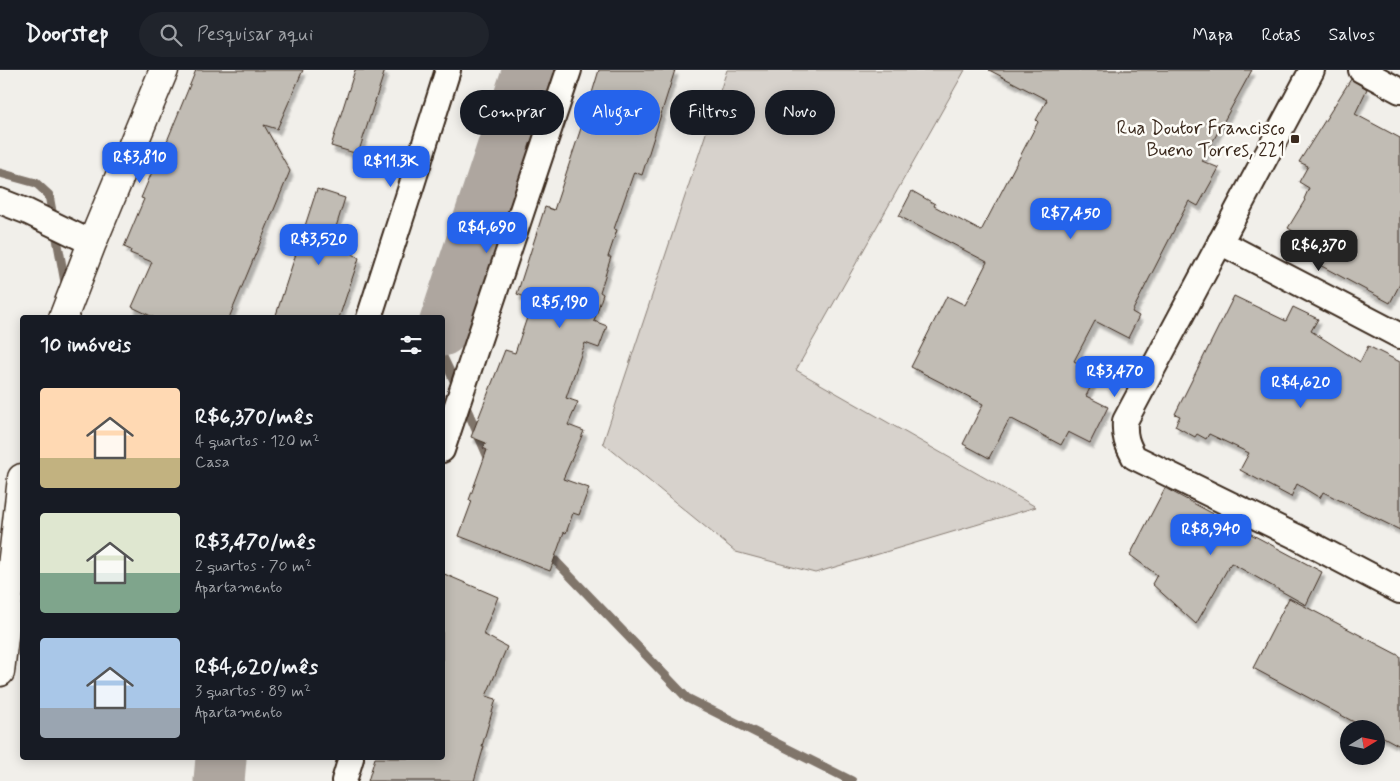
<!DOCTYPE html>
<html lang="pt">
<head>
<meta charset="utf-8">
<style>
  :root { --surface:#171b24; --page:#20242c; --text:#f1f3f6; --muted:#9ea1a6; --line:#363941; --accent:#2563eb }
  body { margin:0; font-family:Mynerve,sans-serif; background:var(--page); color:var(--text); height:100vh; display:flex; flex-direction:column; font-size:19px; white-space:nowrap }
  * { box-sizing:border-box; margin:0 }
  p { font-size:16px; color:var(--muted) }
  .icon { flex:none; width:28px; height:28px; fill:none; stroke:currentColor; stroke-width:2; stroke-linecap:round; stroke-linejoin:round }
  .map { position:relative; flex:1; overflow:hidden }
  .details { position:absolute; left:20px; top:245px; width:425px; height:445px; display:flex; flex-direction:column; background:var(--surface); border-radius:5px; box-shadow:0 2px 12px #0003 }
  .details>* { flex:none }
  .hud { position:absolute; left:460px; top:20px; width:475px; height:45px; display:flex; gap:10px }
  .needle { width:32px; rotate:80deg }
  .controls { position:absolute; left:1340px; top:650px; display:grid; gap:10px }
  .controls a { display:grid; place-items:center; width:45px; height:45px; border-radius:50%; background:var(--surface); box-shadow:0 2px 12px #0003; font-size:25px }
  .price { position:absolute; translate:-50% -42px; padding:0 11px; border-radius:10px; background:var(--accent); color:#fff; font-size:16px; line-height:32px; filter:drop-shadow(0 1px 2px #0008) }
  .price::after { content:''; position:absolute; left:50%; top:30px; width:15px; height:11px; margin-left:-8px; background:inherit; clip-path:polygon(0 0,100% 0,50% 100%) }
  .price.on { background:#222; color:#fff }
  ul { padding:0; list-style:none }
  li { display:flex; align-items:center; gap:15px; height:125px; padding:0 20px }
  li span { display:grid; place-items:center; flex:none; width:140px; height:100px; border-radius:5px; color:#555 }
  li>.icon { margin-inline-start:auto }
  span .icon { width:60px; height:60px; fill:#fffc; stroke-width:1 }
  li b { font-size:21px }
  h2 { display:flex; justify-content:space-between; align-items:center; height:60px; padding:0 20px; font-size:21px }
  .tag { padding:0 18px; border-radius:22px; background:var(--surface); box-shadow:0 2px 12px #0003; font-size:18px; line-height:45px }
  .tag.on { background:var(--accent); color:#fff }
  header { display:flex; align-items:center; gap:30px; box-sizing:border-box; height:70px; padding:0 25px; background:var(--surface); border-bottom:1px solid var(--line) }
  header strong { font-size:24px }
  nav { display:flex; gap:28px; margin-inline-start:auto; font-size:18px }
  .search { width:350px; height:45px; background:var(--page); display:flex; align-items:center; gap:12px; box-sizing:border-box; padding:0 18px; border-radius:28px; color:var(--muted); font-size:19px }
  .map>svg:first-child { display:block }
</style>
</head>
<body>
<header>
<strong>Doorstep</strong>
<div class="search"><svg class="icon" aria-label="search" viewBox="0 0 24 24"><circle cx="10" cy="10" r="6"/><path d="M15 15l6 6"/></svg>Pesquisar aqui</div>
<nav><a>Mapa</a><a>Rotas</a><a>Salvos</a></nav>
</header>
<div class="map">
<svg width="1400" height="711" viewBox="0 0 1400 711">
  <defs>
    <filter id="shadow"><feDropShadow dx="3" dy="5.5" stdDeviation="1" flood-color="#0004"/></filter>
  </defs>
  <rect width="100%" height="100%" fill="#f1efea"/>
  <filter id="ink" filterUnits="userSpaceOnUse"><feTurbulence type="fractalNoise" baseFrequency=".02" numOctaves="2"/><feDisplacementMap in="SourceGraphic" scale="10" xChannelSelector="R" yChannelSelector="G"/><feConvolveMatrix kernelMatrix="1 2 1 2 8 2 1 2 1" color-interpolation-filters="sRGB"/></filter>
  <g filter="url(#ink)">
    <!-- green -->
    <polygon fill="#d7d2cc" stroke="#897e75" points="727,0 965,0 796,300 1036,437 815,503 736,482 603,373"/>
    <g fill="none" stroke-linecap="round" stroke-linejoin="round">
      <!-- stream -->
      <g stroke="#80746b" stroke-width="9">
        <polyline points="0,103 36,113 49,125 66,218"/>
        <polyline points="442,285 458,319"/>
        <polyline points="463,330 490,392"/>
        <polyline points="547,482 687,628 852,711"/>
      </g>
      <!-- river -->
      <g stroke="#aea69f" stroke-width="51">
        <polyline points="442,261 528,0"/>
        <polyline points="219,711 221,688"/>
      </g>
    </g>
    <!-- building -->
    <g fill="#c1bcb4" stroke="#3b2a1e" filter="url(#shadow)">
      <polygon points="196,0 303,0 277,59 264,55 290,101 229,248 155,248 132,237 152,192 130,183 131,180 124,177 144,129 141,128 152,102 154,103"/>
      <polygon points="355,0 385,0 358,84 331,76"/>
      <polygon points="599,0 675,0 642,105 634,102 614,159 617,160 608,187 611,187 600,222 603,224 594,251 607,256 599,278 585,273 566,328 578,332 568,355 584,361 563,409 589,418 579,445 573,443 566,463 564,462 550,501 459,466 472,431 469,430 487,380 483,378 486,373 471,367 505,280 515,283 533,230 517,224 545,137 554,140 586,43"/>
      <polygon points="989,0 1252,0 1202,91 1219,98 1198,136 1189,131 1132,242 1139,246 1128,268 1095,251 1074,291 1097,304 1086,326 1108,337 1090,373 1068,362 1061,375 1010,348 989,388 963,374 983,334 911,297 947,226 965,235 987,192 899,146 912,121 935,134 934,136 981,161 1038,52 1036,50 1047,30"/>
      <polygon points="1351,9 1367,19 1355,44 1400,68 1400,214 1390,233 1316,193 1323,181 1288,158 1305,130 1304,129 1309,118 1299,112 1308,96 1299,92"/>
      <polygon points="317,119 345,128 332,170 359,188 339,248 275,248"/>
      <polygon points="1234,226 1286,251 1293,237 1318,249 1311,261 1360,292 1368,276 1400,292 1400,460 1323,422 1320,428 1297,414 1291,427 1240,400 1249,383 1209,364 1206,369 1197,364 1195,367 1175,356 1180,346 1175,344"/>
      <polygon points="1165,418 1322,502 1306,535 1231,493 1196,554 1152,514 1157,505 1130,485"/>
      <polygon points="442,503 498,527 483,564 507,577 486,626 496,629 482,676 484,676 474,711 368,711 375,688 442,688"/>
      <polygon points="1289,528 1400,586 1400,676 1376,663 1376,659 1367,659 1253,598"/>
    </g>
    <g fill="none" stroke-linecap="round" stroke-linejoin="round">
      <defs>
        <g id="street">
          <path d="M1312 0 1125 351C1124 367 1127 374 1134 387L1295 466 1400 521"/>
          <polyline points="1361,0 1400,21"/>
          <polyline points="0,131 28,142 92,173"/>
          <polyline points="1220,172 1400,266"/>
          <polyline points="369,248 413,111 448,0"/>
          <polyline points="442,380 569,0"/>
          <polyline points="344,711 351,688"/>
        </g>
        <g id="secondary">
          <polyline points="63,248 92,173 164,0"/>
          <polyline points="0,602 22,408"/>
        </g>
      </defs>
      <!-- street casing -->
      <use href="#street" stroke="#3b2a1e" stroke-width="28"/>
      <!-- secondary casing -->
      <use href="#secondary" stroke="#3b2a1e" stroke-width="31"/>
      <!-- street -->
      <use href="#street" stroke="#fdfcf7" stroke-width="24"/>
      <!-- secondary -->
      <use href="#secondary" stroke="#fdfcf7" stroke-width="28"/>
    </g>
  </g>
  <!-- markers -->
  <rect fill="#3b2a1e" stroke="#fdfcf7" stroke-width="2" x="1290" y="64" width="10" height="10" rx="2.5"/>
  <g text-anchor="middle" dominant-baseline="central" stroke-width="5" stroke-linejoin="round" paint-order="stroke">
    <!-- poi labels -->
    <g font-size="19" fill="#3b2a1e" stroke="#fdfcf7" text-anchor="end">
      <text x="1285" y="58">Rua Doutor Francisco<tspan x="1285" dy="22">Bueno Torres, 221</tspan></text>
    </g>
  </g>
</svg>
<div class="controls">
<a><svg class="needle" viewBox="-14 -14 28 28"><path d="M0-13l5 13h-10z" fill="#e53935"/><path d="M0 13l5-13h-10z" fill="#9ea1a6"/></svg></a>
</div>
<b class="price" style="left:140px;top:114px">R$3,810</b>
<b class="price" style="left:391px;top:118px">R$11.3K</b>
<b class="price" style="left:1071px;top:170px">R$7,450</b>
<b class="price" style="left:487px;top:184px">R$4,690</b>
<b class="price" style="left:319px;top:196px">R$3,520</b>
<b class="price on" style="left:1319px;top:202px">R$6,370</b>
<b class="price" style="left:560px;top:259px">R$5,190</b>
<b class="price" style="left:1115px;top:328px">R$3,470</b>
<b class="price" style="left:1301px;top:339px">R$4,620</b>
<b class="price" style="left:1211px;top:486px">R$8,940</b>
<div class="hud">
<a class="tag">Comprar</a>
<a class="tag on">Alugar</a>
<a class="tag">Filtros</a>
<a class="tag">Novo</a>
</div>
<section class="details">
<h2>10 imóveis<svg class="icon" aria-label="filters" viewBox="0 0 24 24"><path d="M4 7h16M4 17h16"/><circle cx="9" cy="7" r="2"/><circle cx="15" cy="17" r="2"/></svg></h2>
<ul>
<li><span style="background:linear-gradient(#ffd9b3 70%,#c2b280 0)"><svg class="icon" aria-label="home" viewBox="0 0 24 24"><path d="M3 11l9-7 9 7M6 9v11h12V9"/></svg></span><div><b>R$6,370/mês</b><p>4 quartos · 120 m²</p><p>Casa</p></div></li>
<li><span style="background:linear-gradient(#dfe7d0 60%,#7fa58c 0)"><svg class="icon" aria-label="home" viewBox="0 0 24 24"><path d="M3 11l9-7 9 7M6 9v11h12V9"/></svg></span><div><b>R$3,470/mês</b><p>2 quartos · 70 m²</p><p>Apartamento</p></div></li>
<li><span style="background:linear-gradient(#a9c7e8 70%,#9aa5b1 0)"><svg class="icon" aria-label="home" viewBox="0 0 24 24"><path d="M3 11l9-7 9 7M6 9v11h12V9"/></svg></span><div><b>R$4,620/mês</b><p>3 quartos · 89 m²</p><p>Apartamento</p></div></li>
</ul>
</section>
</div>
</body>
</html>
